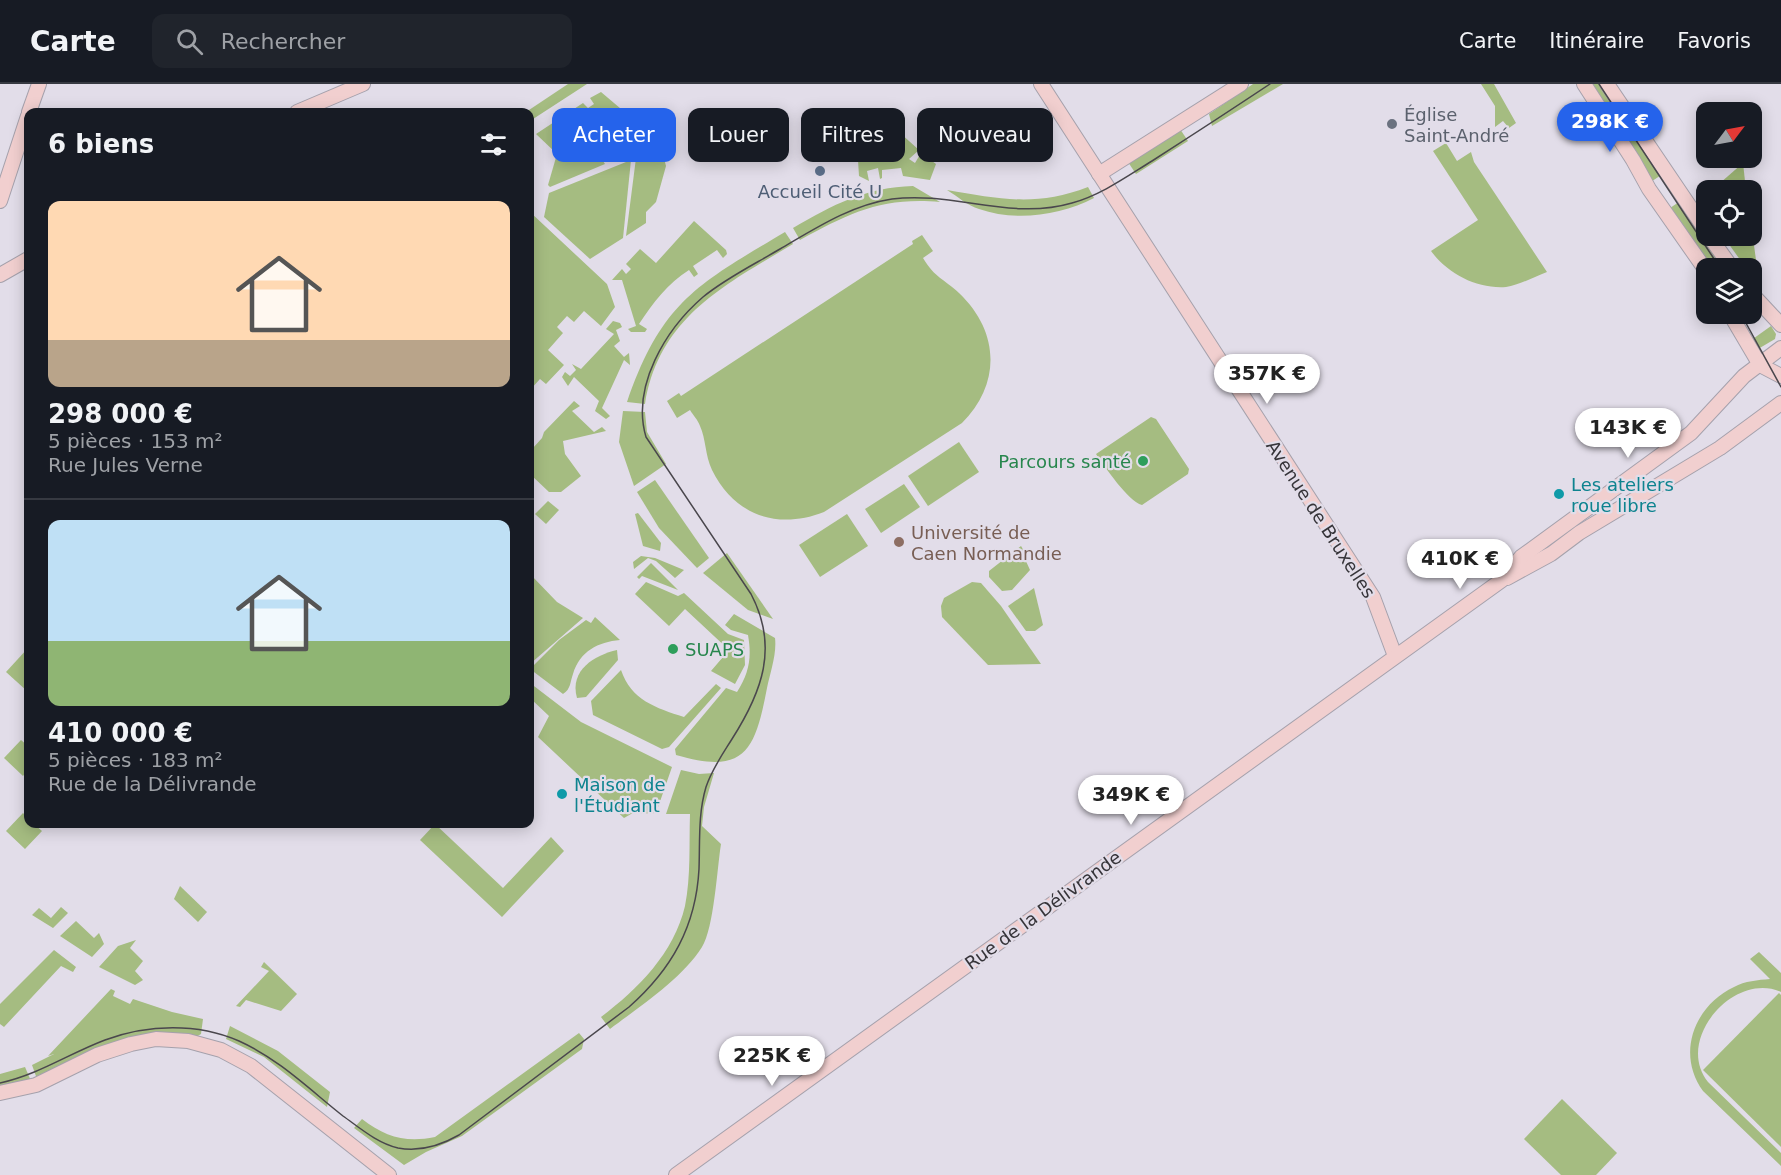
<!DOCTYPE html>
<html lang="fr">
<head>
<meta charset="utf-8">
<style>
  :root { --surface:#171b24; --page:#20242c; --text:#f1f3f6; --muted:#9ea1a6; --line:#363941; --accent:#2563eb }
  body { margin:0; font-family:"DejaVu Sans",sans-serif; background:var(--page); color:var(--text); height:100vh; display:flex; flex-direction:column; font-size:22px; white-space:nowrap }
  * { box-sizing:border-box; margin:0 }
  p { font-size:20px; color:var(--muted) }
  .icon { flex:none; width:33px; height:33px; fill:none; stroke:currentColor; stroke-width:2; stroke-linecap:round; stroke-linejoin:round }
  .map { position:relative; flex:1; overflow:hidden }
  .panel { position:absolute; left:24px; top:24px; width:510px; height:720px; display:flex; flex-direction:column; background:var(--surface); border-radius:12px; box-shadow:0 3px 15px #0003 }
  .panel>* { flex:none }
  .banner { position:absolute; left:552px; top:24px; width:570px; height:54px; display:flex; gap:12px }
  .needle { width:39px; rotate:58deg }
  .controls { position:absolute; left:1696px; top:18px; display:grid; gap:12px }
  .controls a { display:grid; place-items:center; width:66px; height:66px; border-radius:12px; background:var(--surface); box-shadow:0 3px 15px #0003; font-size:30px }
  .price { position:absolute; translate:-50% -51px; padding:0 14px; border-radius:21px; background:#fff; color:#222; font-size:20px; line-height:39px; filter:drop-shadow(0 2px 3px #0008) }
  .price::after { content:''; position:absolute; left:50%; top:36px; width:18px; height:14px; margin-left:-9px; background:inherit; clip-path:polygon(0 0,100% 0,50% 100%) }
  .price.on { background:var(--accent); color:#fff }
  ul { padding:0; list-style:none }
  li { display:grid; align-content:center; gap:12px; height:318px; padding:0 24px }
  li+li { border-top:2px solid var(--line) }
  li span { display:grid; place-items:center; height:186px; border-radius:12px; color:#555 }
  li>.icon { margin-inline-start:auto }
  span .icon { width:108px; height:108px; fill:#fffc; stroke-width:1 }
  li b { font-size:26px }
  h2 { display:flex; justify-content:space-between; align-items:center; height:72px; padding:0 24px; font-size:26px }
  .tag { padding:0 21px; border-radius:12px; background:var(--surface); box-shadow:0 3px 15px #0003; font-size:21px; line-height:54px }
  .tag.on { background:var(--accent); color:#fff }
  header { display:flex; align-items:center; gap:36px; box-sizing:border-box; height:84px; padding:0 30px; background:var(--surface); border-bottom:2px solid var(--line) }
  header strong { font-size:28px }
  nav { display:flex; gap:33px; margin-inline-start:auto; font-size:21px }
  .search { width:420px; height:54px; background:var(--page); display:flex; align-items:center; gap:15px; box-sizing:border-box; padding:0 21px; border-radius:12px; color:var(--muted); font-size:22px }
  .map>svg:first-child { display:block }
</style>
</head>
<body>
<header>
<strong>Carte</strong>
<div class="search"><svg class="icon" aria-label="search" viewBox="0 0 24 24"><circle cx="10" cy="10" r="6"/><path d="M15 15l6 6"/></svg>Rechercher</div>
<nav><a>Carte</a><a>Itinéraire</a><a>Favoris</a></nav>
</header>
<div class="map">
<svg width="1781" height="1091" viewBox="0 0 1781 1091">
  <rect width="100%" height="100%" fill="#e2dde9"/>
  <!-- green -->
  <g fill="#a5bc81">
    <polygon points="568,0 587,0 530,37 530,28 526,28"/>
    <polygon points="1253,0 1283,0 1212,42 1209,30"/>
    <polygon points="1481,0 1494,0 1516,39 1509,44 1503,37 1495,43 1495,22"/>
    <polygon points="1587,0 1604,0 1663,90 1649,99"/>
    <polygon points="601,8 627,30 597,62 556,69 536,50 583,19 588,24 594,20 590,14"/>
    <polygon points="885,35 897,46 888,54 893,58 899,48 919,66 909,75 915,79 921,69 936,80 930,96 903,92 901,84 882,86 882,94 880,95 878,84 867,87 869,97 859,92 857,60 869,47 875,51 880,44 876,40"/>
    <polygon points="1180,45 1188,57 1136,90 1128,78"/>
    <path d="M1446 59 1457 77 1471 68 1474 78 1547 188C1534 193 1519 201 1506 203 1477 205 1448 190 1431 167L1478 136 1433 67Z"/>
    <polygon points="661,63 666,82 656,118 646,128 646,139 626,152 636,74"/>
    <polygon points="595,65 605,80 550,103 548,101 557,70"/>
    <polygon points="631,76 623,154 590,175 544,133 549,109"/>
    <path d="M913 102 940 118C881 113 850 129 800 156L793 144C832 121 867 103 913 102Z"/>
    <path d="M1088 103 1094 114C1061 131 1016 138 979 125 968 122 957 112 947 106 1000 115 1036 123 1088 103Z"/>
    <polygon points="1679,118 1725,184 1708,184 1670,124"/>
    <polygon points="530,128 607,200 615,223 601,242 584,227 574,238 567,232 557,243 563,249 548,266 564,281 546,300 540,295 530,306"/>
    <path d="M694 137 726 166 727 170 723 174 717 166 693 182 698 190 694 193 689 186C668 199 653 219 639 240L647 245 645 248H631L628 245 636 242 622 196H612L622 185 626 190 631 185 626 180 640 165 656 179Z"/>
    <path d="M785 148 793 160C725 201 659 233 645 320L627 318C662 217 698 200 785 148Z"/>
    <path d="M922 151 933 167 923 174C936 195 943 194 959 209 1000 248 1001 300 962 339L824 428C778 446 735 432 712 386 705 371 706 355 700 342 698 336 693 331 690 326L677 334 667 317 679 309 681 312 913 160 912 157Z"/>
    <polygon points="613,237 620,239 622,243 616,246 620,257 614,262 624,273 629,269 630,281 624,276 602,324 610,332 606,335 595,327 599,317 574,293 568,302 562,293 565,288 570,292 576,286 572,280 581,285 614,250 606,245"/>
    <polygon points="1771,242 1776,250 1775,255 1758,265 1750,257"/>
    <polygon points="574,317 580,322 572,327 594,348 602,343 606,347 563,357 565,370 581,392 561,408 549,408 530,390 530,362 533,364 542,354 544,348"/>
    <polygon points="623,327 645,328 647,348 666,380 634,402 619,358"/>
    <path d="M1151 333 1156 335 1189 385 1188 390 1142 421C1128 417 1105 383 1096 370Z"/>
    <polygon points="959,358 979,388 928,422 908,392"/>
    <polygon points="655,396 709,474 697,484 659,444 637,408"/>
    <polygon points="904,400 920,423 881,449 865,425"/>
    <polygon points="548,417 559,426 546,440 535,430"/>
    <polygon points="638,429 661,459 660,467 643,462 635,430"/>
    <polygon points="847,430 868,462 820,493 799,461"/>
    <polygon points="1021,462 1027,472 1025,475 1030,486 1012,506 1002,507 989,493 989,487"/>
    <polygon points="727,469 773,535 748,526 703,489"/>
    <polygon points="641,472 655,474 684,486 675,494 656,477 648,474 634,485 633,478"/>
    <polygon points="651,479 678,506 642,492 639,495 637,493"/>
    <polygon points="530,490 557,518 583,534 530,580"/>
    <polygon points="646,498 678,512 684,509 728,550 744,556 745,581 735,600 711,587 729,566 685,525 669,542 635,510"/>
    <polygon points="972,498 981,499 1001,522 1041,580 988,581 942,533 941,522 944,514"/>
    <polygon points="1034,504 1043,541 1035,547 1026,547 1008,522"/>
    <path d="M734 530 775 554C777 570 770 589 767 604 755 667 745 691 676 671L675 665 726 604 737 608C749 589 752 574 748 551L731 546 725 541Z"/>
    <path d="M595 533 620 556C598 558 580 567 573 590 570 598 571 605 563 610L530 585 559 556 586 536 591 539Z"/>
    <polygon points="28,564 28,605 27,607 6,588"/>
    <path d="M617 566 618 576 586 613 577 614C569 586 595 571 617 566Z"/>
    <path d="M621 586C631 616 656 624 684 633L716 600 721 604 669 663 662 665 593 631 591 617Z"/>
    <polygon points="530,599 581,638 672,683 656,729 631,730 624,734 538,653 549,632 530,614"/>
    <polygon points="21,656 28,662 28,686 23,692 4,674"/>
    <path d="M681 686 699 690 714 689 704 723 702 742 721 760C717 785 714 844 702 863 682 895 639 923 610 945L601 933C638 905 674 869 685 822 691 792 689 760 690 730H666Z"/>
    <polygon points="23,729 28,734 28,740 34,740 42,747 25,765 6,747"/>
    <polygon points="435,740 503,804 551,753 564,767 502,833 420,756"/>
    <polygon points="180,802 207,828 198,838 174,815"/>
    <polygon points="61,823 68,829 53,844 32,831 39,824 51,834"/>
    <polygon points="76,837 94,854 99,849 104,860 92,873 60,852"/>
    <polygon points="136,856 130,864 143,877 135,887 143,896 135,901 99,883 118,862"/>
    <polygon points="54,866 76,883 73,888 61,882 4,943 0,940 0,920"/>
    <path d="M1759 868 1781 889V908C1734 887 1674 956 1708 998L1781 1069V1082L1703 1007C1676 970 1694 922 1734 903 1745 897 1758 896 1770 895L1750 875Z"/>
    <polygon points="264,878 297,910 281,927 246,916 240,923 236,922 269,887 261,883"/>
    <polygon points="111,905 115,907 113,912 130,920 133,915 172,928 203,935 201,950 196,953 127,955 111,959 37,995 32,981 54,970 48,972"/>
    <polygon points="1779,909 1781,911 1781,1063 1703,986"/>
    <polygon points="230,942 278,967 330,1008 327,1023 264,973 226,955"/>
    <path d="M579 949 584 955 582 965 462 1052 426 1068 404 1081 354 1044 362 1035C385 1053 406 1059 435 1053Z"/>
    <polygon points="25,983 31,997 0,1003 0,990"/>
    <polygon points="1562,1015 1617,1069 1596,1091 1561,1091 1524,1055"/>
  </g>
  <!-- forest -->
  <g fill="#a1ba78">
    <polygon points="1743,79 1746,106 1712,106"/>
    <polygon points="1752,147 1757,183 1746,184 1723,152 1752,152"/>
  </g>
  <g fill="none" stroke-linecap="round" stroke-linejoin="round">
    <defs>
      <g id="secondary">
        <polyline points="1041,0 1373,513 1395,572"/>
        <polyline points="1584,0 1633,76 1649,105 1707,188"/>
        <polyline points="1607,0 1707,148"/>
        <polyline points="29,28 39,0"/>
        <polyline points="297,28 363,0"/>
        <polyline points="1099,90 1241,0"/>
        <polyline points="0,117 28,32"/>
        <polyline points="1709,152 1732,184"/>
        <polyline points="0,191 28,175"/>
        <polyline points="1752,210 1781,241"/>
        <polyline points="1730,230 1760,281 1781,292"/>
        <polyline points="1507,494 1551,470 1579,449 1720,364 1781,319"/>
        <polyline points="0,1009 36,1001 97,971 131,960 156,955 188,957 221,966 251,982 389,1091"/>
        <polyline points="676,1091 1502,496 1521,473 1691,349 1744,292 1781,264"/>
      </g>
    </defs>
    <!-- secondary casing -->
    <use href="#secondary" stroke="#a5a1ac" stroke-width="16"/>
    <!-- secondary -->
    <use href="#secondary" stroke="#f1cfcf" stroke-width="14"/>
    <!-- tram -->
    <g stroke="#4a474d" stroke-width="1.5">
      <polyline points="1599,0 1720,184"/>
      <polyline points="1741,230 1781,303"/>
      <path d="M0 999C40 990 68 970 105 956 148 940 198 939 239 957 279 975 310 1006 343 1032 360 1044 377 1059 398 1064 420 1068 440 1062 459 1051L629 923C672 885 696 842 699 785 700 757 698 730 706 703 712 685 722 671 732 655 762 608 779 563 751 510L646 353C631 302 666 245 703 213 726 194 755 180 780 165 816 144 851 121 892 115 953 107 1011 137 1072 119 1101 111 1126 93 1152 77 1191 52 1231 26 1270 0"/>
    </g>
  </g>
  <!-- markers -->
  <circle fill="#6b7280" stroke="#e2dde9" stroke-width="2" cx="1392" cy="40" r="6"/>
  <circle fill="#5c6f8a" stroke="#e2dde9" stroke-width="2" cx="820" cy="87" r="6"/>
  <g fill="#2e9e5b" stroke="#e2dde9" stroke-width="2">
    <circle cx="1143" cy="377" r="6"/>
    <circle cx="673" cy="565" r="6"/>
  </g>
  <g fill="#0f9aa8" stroke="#e2dde9" stroke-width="2">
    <circle cx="1559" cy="410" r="6"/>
    <circle cx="562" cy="710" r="6"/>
  </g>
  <circle fill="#8d6e63" stroke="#e2dde9" stroke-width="2" cx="899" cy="458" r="6"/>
  <g text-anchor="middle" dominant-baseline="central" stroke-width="4.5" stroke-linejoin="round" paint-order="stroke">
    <!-- worship labels -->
    <g font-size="18" fill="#5b616d" stroke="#e2dde9" text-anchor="start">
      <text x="1404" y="30">Église<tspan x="1404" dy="21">Saint-André</tspan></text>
    </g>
    <!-- service labels -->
    <g font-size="18" fill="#4e5e75" stroke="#e2dde9">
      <text x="820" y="107">Accueil Cité U</text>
    </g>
    <!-- leisure labels -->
    <g font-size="18" fill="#27864d" stroke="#e2dde9" text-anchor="end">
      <text x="1131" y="377">Parcours santé</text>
      <text x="685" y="565" text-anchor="start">SUAPS</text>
    </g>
    <!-- culture labels -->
    <g font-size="18" fill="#0d838f" stroke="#e2dde9" text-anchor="start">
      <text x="1571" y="400">Les ateliers<tspan x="1571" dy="21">roue libre</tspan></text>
      <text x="574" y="700">Maison de<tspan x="574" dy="21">l'Étudiant</tspan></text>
    </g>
    <!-- street labels -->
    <g font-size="18" fill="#363439" stroke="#e2dde9">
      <text transform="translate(1321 435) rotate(57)">Avenue de Bruxelles</text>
      <text transform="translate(1043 826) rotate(-36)">Rue de la Délivrande</text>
    </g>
    <!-- education labels -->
    <g font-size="18" fill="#785e54" stroke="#e2dde9" text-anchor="start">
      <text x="911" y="448">Université de<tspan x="911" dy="21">Caen Normandie</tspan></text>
    </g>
  </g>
</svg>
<div class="controls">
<a><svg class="needle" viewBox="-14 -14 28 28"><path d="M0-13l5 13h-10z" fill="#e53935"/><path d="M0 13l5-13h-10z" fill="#9ea1a6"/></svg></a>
<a><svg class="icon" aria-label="locate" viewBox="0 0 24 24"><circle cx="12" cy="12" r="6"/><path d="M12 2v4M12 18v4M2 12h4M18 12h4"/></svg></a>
<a><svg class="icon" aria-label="layers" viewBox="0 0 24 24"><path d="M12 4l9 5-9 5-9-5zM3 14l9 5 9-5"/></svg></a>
</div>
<b class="price on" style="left:1610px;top:69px">298K €</b>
<b class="price" style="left:1267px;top:321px">357K €</b>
<b class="price" style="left:1628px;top:375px">143K €</b>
<b class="price" style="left:1460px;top:506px">410K €</b>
<b class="price" style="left:1131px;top:742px">349K €</b>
<b class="price" style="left:772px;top:1003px">225K €</b>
<div class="banner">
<a class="tag on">Acheter</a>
<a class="tag">Louer</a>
<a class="tag">Filtres</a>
<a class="tag">Nouveau</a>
</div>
<section class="panel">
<h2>6 biens<svg class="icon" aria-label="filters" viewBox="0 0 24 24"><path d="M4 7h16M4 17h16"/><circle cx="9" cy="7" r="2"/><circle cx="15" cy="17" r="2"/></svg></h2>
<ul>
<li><span style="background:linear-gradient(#ffd9b3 75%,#b9a48a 0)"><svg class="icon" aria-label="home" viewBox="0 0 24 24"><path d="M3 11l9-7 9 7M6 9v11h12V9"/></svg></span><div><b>298 000 €</b><p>5 pièces · 153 m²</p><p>Rue Jules Verne</p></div></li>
<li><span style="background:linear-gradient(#bfe0f5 65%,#8fb573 0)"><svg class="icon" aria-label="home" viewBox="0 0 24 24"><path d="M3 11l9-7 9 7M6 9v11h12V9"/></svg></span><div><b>410 000 €</b><p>5 pièces · 183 m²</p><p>Rue de la Délivrande</p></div></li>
</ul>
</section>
</div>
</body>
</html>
